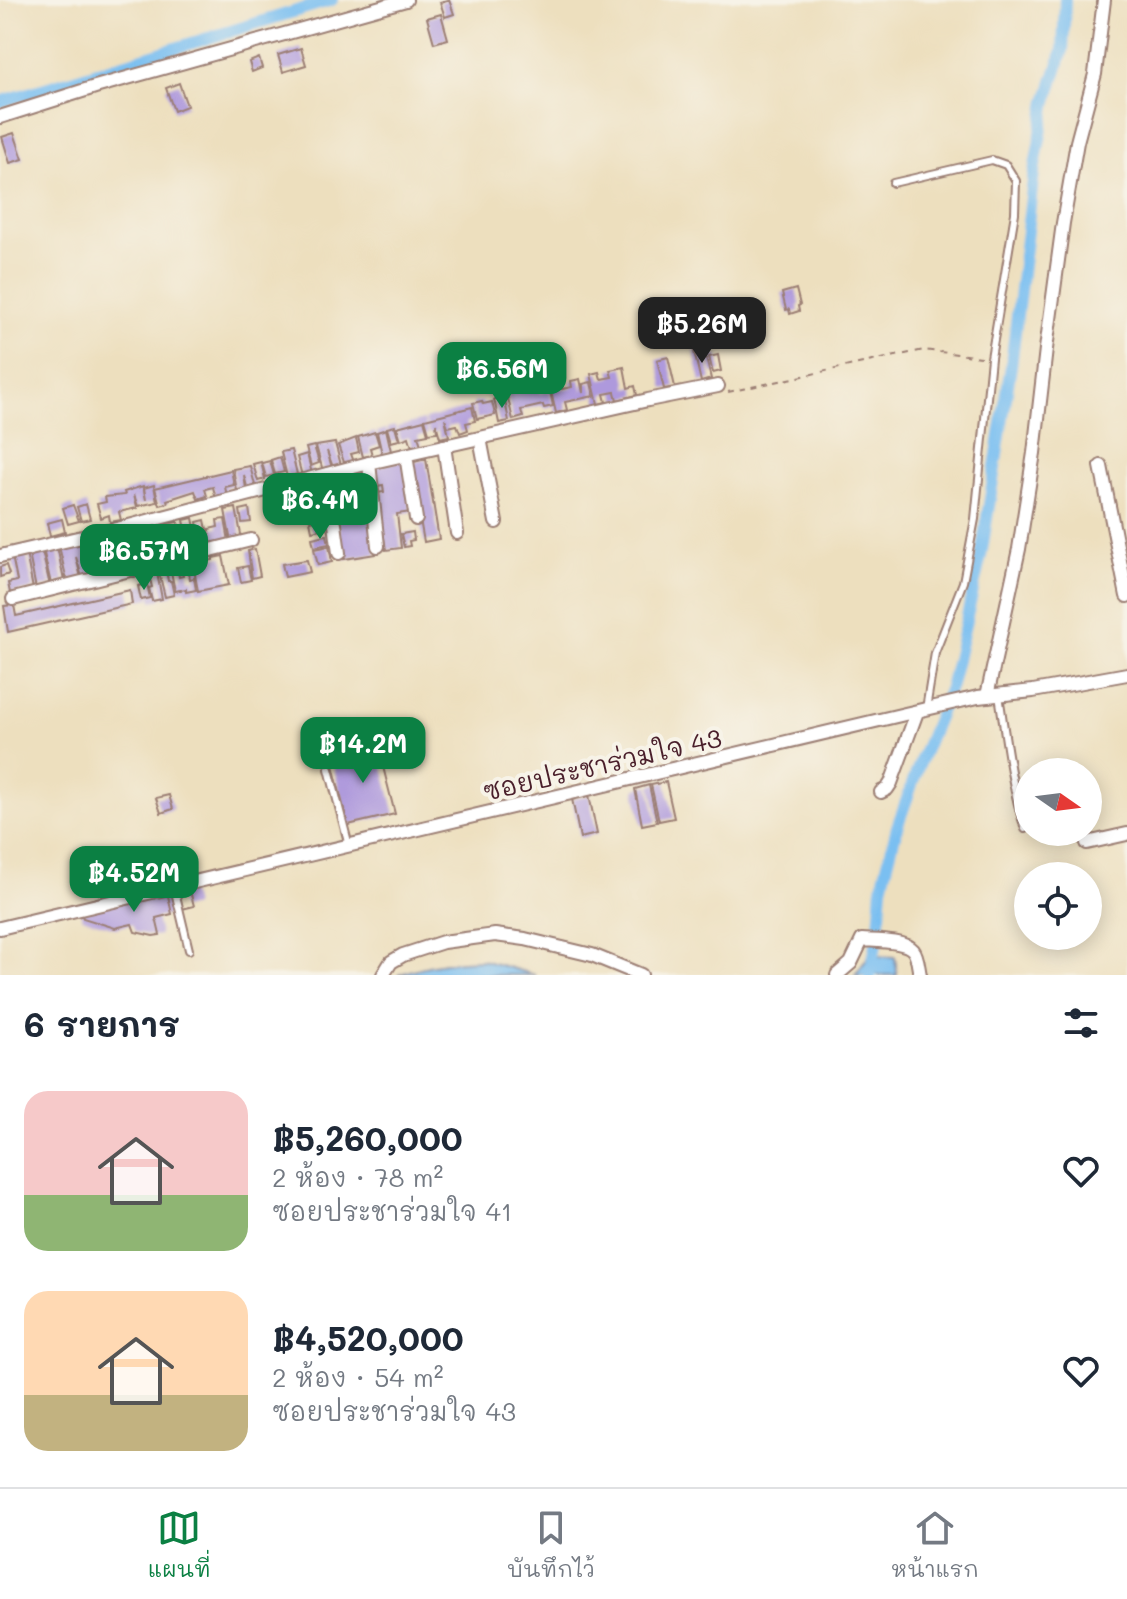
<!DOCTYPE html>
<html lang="th">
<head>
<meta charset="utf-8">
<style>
  :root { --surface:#fff; --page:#f2f2f3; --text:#1f2937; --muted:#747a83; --line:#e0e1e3; --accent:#0b8043 }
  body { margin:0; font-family:Mali,"Playpen Sans Thai",sans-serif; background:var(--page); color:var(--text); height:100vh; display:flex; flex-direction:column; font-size:30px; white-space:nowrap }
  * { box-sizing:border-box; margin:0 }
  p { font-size:26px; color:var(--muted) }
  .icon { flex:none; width:44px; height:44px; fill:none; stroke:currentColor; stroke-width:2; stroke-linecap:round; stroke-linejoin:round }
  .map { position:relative; height:975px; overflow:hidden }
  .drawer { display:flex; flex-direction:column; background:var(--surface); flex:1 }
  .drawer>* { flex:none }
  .needle { width:52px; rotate:104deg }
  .fabs { position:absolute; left:1014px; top:758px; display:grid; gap:16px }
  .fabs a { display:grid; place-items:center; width:88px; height:88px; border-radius:50%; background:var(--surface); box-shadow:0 4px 20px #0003; font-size:40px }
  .price { position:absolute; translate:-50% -68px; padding:0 18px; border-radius:16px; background:var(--accent); color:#fff; font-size:26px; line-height:52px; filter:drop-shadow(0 2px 4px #0008) }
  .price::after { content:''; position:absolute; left:50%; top:48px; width:24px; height:18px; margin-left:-12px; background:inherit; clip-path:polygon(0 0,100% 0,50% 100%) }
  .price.selected { background:#222; color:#fff }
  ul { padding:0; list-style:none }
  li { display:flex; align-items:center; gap:24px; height:200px; padding:0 24px }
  li span { display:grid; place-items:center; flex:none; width:224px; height:160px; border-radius:24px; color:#555 }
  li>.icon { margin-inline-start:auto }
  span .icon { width:96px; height:96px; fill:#fffc; stroke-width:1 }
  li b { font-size:34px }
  h2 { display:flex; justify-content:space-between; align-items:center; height:96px; padding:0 24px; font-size:34px }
  .tabs { display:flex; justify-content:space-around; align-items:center; height:112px; border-top:2px solid var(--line); background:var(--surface); font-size:22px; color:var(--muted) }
  .tabs a { display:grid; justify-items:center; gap:4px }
  .tabs .selected { color:var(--accent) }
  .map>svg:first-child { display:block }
</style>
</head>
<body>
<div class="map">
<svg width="1127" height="975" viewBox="0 0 1127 975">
  <rect width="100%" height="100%" fill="#f7f3e8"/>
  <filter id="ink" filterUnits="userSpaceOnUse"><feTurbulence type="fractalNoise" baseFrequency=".0125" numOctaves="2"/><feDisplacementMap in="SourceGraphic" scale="16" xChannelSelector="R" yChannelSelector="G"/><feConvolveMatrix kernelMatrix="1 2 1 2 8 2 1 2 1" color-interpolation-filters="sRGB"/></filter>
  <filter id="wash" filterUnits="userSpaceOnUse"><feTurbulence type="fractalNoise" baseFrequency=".006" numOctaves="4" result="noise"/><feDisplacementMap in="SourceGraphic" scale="32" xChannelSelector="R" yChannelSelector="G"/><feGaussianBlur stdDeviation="1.8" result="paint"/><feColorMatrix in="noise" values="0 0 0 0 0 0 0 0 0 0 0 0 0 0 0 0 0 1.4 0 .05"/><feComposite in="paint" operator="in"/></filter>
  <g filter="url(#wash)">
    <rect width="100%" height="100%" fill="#eddfbe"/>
    <!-- water -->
    <g fill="#7abff1" stroke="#626f8e" stroke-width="2">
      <polygon points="869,956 895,957 897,975 855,975"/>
      <path d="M482 960 535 975H398C428 964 451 961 482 960Z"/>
    </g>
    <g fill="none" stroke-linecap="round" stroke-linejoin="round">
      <!-- canal -->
      <g stroke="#7abff1" stroke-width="12">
        <polyline points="0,102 332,0"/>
        <polyline points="870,975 879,929 882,887 897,827 921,759 951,685 981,556 1011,366 1034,172 1047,101 1063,50 1065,0"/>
      </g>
    </g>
    <g id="blocks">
      <!-- building -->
      <g fill="#ae99dc">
        <polygon points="447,0 449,0 454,14 445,17 440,2"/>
        <polygon points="441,14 448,39 434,43 427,18"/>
        <polygon points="301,48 306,65 283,72 278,55"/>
        <polygon points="259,58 262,68 252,72 249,62"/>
        <polygon points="179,83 187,106 174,111 166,88"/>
        <polygon points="14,133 23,159 10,163 2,137"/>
        <polygon points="796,289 800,305 798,306 799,311 790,314 789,309 786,310 782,293"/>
        <polygon points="704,349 711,379 701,382 694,351"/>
        <polygon points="718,355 721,371 713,373 709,357"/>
        <polygon points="668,357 675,387 664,389 657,360"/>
        <polygon points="624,367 628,388 635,386 637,395 617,400 615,392 604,394 606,402 598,404 591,374 599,372 601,379 612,377 610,370"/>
        <polygon points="580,379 583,393 583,384 591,382 594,396 565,402 567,410 556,413 550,387 561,384 562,389 572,387 571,381"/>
        <polygon points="539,389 540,393 550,391 553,406 544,408 543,405 521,410 523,417 513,420 507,394"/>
        <polygon points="504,396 509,421 499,423 494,399"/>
        <polygon points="482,401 483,404 492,402 495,415 477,419 473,403"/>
        <polygon points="472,407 475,421 466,423 468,430 460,433 457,425 448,427 445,418 449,436 440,438 436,423 437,432 429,433 425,419"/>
        <polygon points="424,420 428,434 418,436 421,445 412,447 409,437 401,440 397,427"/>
        <polygon points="395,426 399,440 391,442 387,428"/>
        <polygon points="386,429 391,451 382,454 377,432"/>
        <polygon points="375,432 379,445 370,448 372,455 363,457 358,437"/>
        <polygon points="356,438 359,452 351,454 354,462 345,465 338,445"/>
        <polygon points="335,443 341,465 333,467 327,451 332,468 323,471 316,446"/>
        <polygon points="314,446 319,463 311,466 306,448"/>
        <polygon points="291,450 297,474 287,477 281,452"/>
        <polygon points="307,454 312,474 302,476 297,457"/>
        <polygon points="280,457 284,472 275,474 271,460"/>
        <polygon points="426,459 439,539 424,542 410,463"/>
        <polygon points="403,460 411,512 397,514 401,548 386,550 377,493 384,492 383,485 377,486 373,468"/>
        <polygon points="270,461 274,475 266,477 262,463"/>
        <polygon points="261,462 265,479 258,481 253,464"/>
        <polygon points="250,466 256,489 248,491 244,475 246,489 237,491 233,469"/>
        <polygon points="231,470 234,485 225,487 227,496 216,499 213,487 205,489 207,496 198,499 195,491 167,500 168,503 160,505 155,488"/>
        <polygon points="365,471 376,554 344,559 331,478"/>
        <polygon points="323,482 326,495 310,499 307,485"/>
        <polygon points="154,485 157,502 138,506 134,495 137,508 119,512 121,520 110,522 109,515 101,518 97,504 106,502 105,497 125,495 124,492 143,486 146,500 144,488"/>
        <polygon points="321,499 323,514 310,516 308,501"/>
        <polygon points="86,504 90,519 81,521 77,507"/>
        <polygon points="73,505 79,521 68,524 63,508"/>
        <polygon points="236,508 242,540 231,542 225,510"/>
        <polygon points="249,508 251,522 242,523 240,510"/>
        <polygon points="193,518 199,548 190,550 184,520"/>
        <polygon points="324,518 326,528 312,531 310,521"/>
        <polygon points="62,519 65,532 50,536 47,523"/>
        <polygon points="225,519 229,541 211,544 209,529 218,527 217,520"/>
        <polygon points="205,520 208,534 199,535 197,522"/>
        <polygon points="178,522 184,553 168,557 161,525"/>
        <polygon points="159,526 166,557 143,562 136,533"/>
        <polygon points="413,532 414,540 409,541 410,546 404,547 401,534"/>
        <polygon points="103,535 111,570 98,573 90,538"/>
        <polygon points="327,535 329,544 314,547 312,538"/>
        <polygon points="88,540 96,573 82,577 76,557 81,578 67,581 59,546"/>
        <polygon points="57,546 64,581 51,584 43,549"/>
        <polygon points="329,546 332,562 318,565 314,549"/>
        <polygon points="255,549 260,576 252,578 248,551"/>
        <polygon points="42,551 50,586 36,589 29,554"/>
        <polygon points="26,553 33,589 10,593 8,583 17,581 12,556"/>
        <polygon points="223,556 229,585 198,591 193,564 213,560 213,558"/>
        <polygon points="307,560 310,572 285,577 282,564"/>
        <polygon points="6,565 9,574 0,577 0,567"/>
        <polygon points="177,566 179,577 183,576 182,568 188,567 190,579 194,578 196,590 186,592 186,589 175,591 170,567"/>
        <polygon points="248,566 251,580 241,582 238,568"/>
        <polygon points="166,570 168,581 171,581 174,595 165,597 159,572"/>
        <polygon points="157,573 162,599 152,601 149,588 152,587 149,575"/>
        <polygon points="147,584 150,598 141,600 138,586"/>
        <polygon points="130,590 132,604 8,632 4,606 14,605 16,616"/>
        <polygon points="373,744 375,752 379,751 395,814 348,825 332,761 340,760 338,753"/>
        <polygon points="666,782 674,818 659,821 651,785"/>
        <polygon points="649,785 657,822 642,825 635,789"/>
        <polygon points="169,795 173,809 161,813 156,798"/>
        <polygon points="589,795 597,834 580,838 572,799"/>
        <polygon points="189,887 194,906 182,909 177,890"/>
        <polygon points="167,891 172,914 156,918 160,935 153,936 135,932 132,924 115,928 83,918 80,912"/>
      </g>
    </g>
  </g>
  <g filter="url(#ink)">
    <use href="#blocks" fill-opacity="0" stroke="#9c7f74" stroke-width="2"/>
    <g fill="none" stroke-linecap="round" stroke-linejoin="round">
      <defs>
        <g id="lane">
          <polyline points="893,183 992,160 1006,165 1016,181 1015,213 991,358 975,519 963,582 935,653 926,709"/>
          <path d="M999 695C1006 740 1011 786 1025 829"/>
          <polyline points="329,769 349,846"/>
          <polyline points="174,887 189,950"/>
        </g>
        <g id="street">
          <polyline points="0,117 95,87 406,0"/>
          <polyline points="480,438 496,522"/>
          <polyline points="444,446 457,533"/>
          <polyline points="406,455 416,519"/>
          <polyline points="369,463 378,546"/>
          <polyline points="1101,466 1127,596"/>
          <polyline points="328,474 339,553"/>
          <polyline points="125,527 134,570"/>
          <polyline points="0,556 125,527 369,463 648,400 718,386"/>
          <polyline points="13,599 251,540"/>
          <polyline points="987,696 1019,549 1034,453 1046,349 1063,223 1077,142 1095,74 1104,0"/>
          <polyline points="881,792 887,789 891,783 917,712"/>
          <polyline points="1087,843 1127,834"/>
          <polyline points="0,928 926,709 978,697 1033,691 1127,674"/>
          <polyline points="383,975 391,962 403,955 443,942 495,935 525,939 592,955 641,975"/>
          <path d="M837 975 851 963 862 940C875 941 905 940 913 950 918 956 918 967 920 975"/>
        </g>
      </defs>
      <!-- lane casing -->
      <use href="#lane" stroke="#9c7f74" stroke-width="10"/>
      <!-- street casing -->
      <use href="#street" stroke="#9c7f74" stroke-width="16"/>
      <!-- path -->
      <polyline stroke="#9c7f74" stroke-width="2" stroke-dasharray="6 6" stroke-linecap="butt" points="728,392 924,350 981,357"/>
      <!-- lane -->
      <use href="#lane" stroke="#fff" stroke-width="6"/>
      <!-- street -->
      <use href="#street" stroke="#fff" stroke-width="12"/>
    </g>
  </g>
  <g text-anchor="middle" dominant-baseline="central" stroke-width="8" stroke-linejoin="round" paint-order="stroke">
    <!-- street labels -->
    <g font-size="26" fill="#4a1f2b" stroke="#f7f3e8">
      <text transform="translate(602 764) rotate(-13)">ซอยประชาร่วมใจ 43</text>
    </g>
  </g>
</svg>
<div class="fabs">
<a><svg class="needle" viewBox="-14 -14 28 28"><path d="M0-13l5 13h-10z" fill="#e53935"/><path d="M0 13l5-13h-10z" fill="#747a83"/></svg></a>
<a><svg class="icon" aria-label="locate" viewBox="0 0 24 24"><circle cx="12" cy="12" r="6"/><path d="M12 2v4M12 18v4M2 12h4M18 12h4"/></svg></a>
</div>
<b class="price selected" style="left:702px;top:365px">฿5.26M</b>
<b class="price" style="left:502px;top:410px">฿6.56M</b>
<b class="price" style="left:320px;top:541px">฿6.4M</b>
<b class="price" style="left:144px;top:592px">฿6.57M</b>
<b class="price" style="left:363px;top:785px">฿14.2M</b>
<b class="price" style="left:134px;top:914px">฿4.52M</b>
</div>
<section class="drawer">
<h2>6 รายการ<svg class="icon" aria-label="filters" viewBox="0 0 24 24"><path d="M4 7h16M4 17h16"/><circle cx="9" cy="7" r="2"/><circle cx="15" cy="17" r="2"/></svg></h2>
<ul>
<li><span style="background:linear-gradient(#f6c9c9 65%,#8fb573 0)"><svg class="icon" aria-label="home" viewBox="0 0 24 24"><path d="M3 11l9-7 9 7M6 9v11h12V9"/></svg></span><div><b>฿5,260,000</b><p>2 ห้อง · 78 m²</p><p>ซอยประชาร่วมใจ 41</p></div><svg class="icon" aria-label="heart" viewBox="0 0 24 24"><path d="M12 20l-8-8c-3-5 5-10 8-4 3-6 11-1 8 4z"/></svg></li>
<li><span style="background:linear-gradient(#ffd9b3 65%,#c2b280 0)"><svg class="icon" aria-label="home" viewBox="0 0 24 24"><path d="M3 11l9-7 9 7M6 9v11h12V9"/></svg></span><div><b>฿4,520,000</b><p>2 ห้อง · 54 m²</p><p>ซอยประชาร่วมใจ 43</p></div><svg class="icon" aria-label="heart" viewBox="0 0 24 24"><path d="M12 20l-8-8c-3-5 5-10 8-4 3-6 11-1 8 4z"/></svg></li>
</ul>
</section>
<nav class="tabs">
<a class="selected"><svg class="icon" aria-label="map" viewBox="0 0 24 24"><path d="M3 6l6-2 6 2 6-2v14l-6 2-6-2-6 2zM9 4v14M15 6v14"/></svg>แผนที่</a>
<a><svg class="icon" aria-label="saved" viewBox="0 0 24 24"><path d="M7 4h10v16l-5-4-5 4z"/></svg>บันทึกไว้</a>
<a><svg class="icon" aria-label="home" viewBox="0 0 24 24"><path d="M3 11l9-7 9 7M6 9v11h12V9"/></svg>หน้าแรก</a>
</nav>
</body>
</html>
